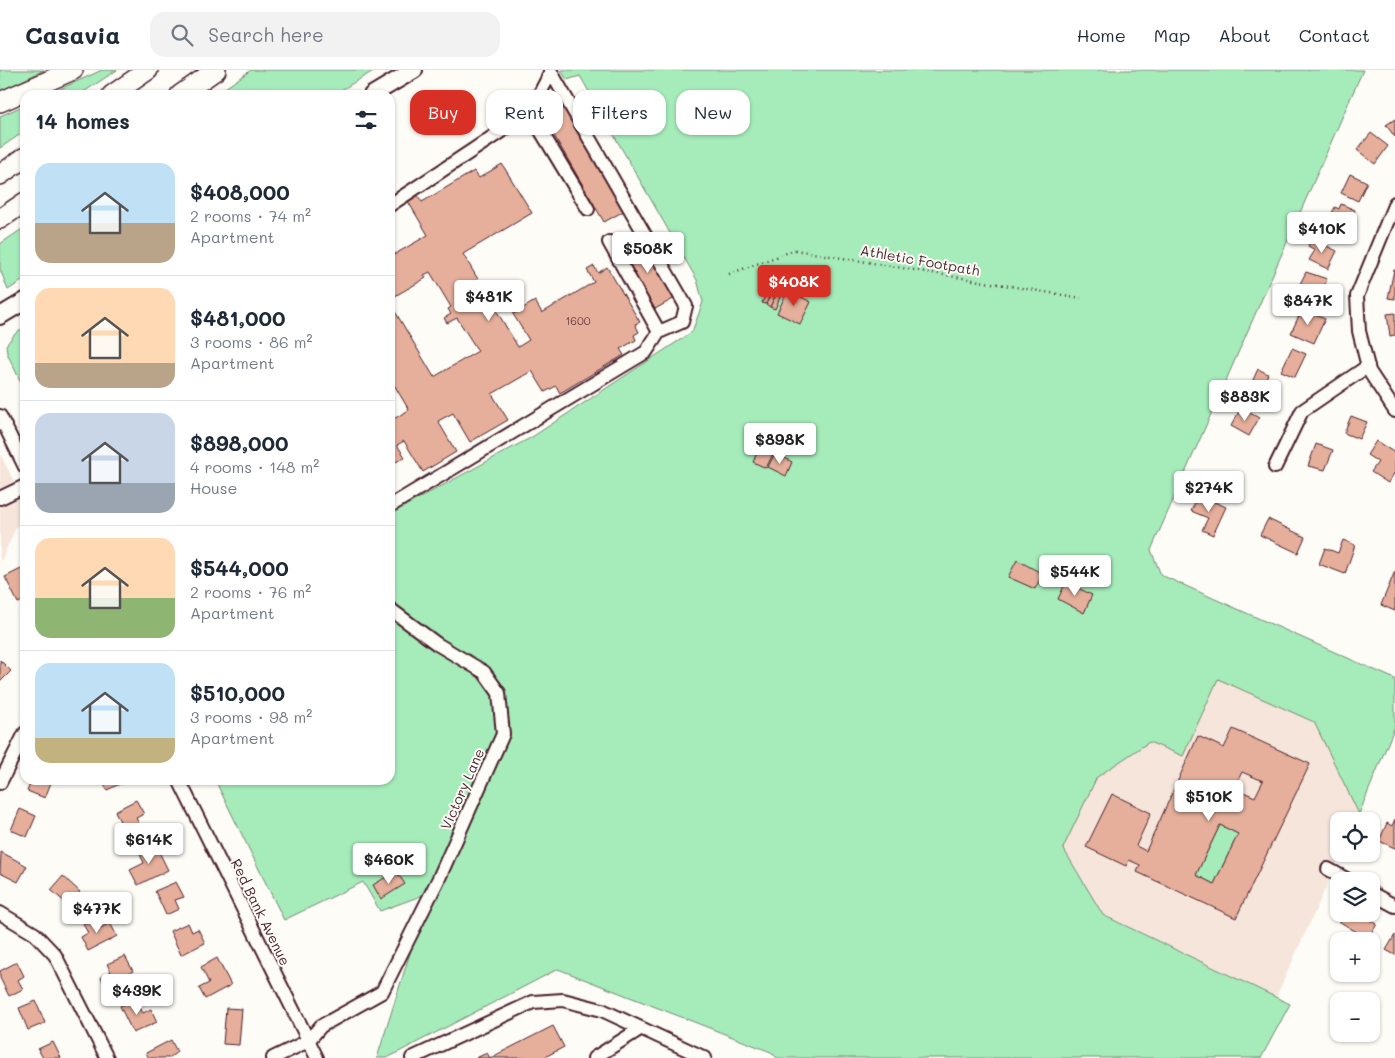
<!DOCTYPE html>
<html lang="en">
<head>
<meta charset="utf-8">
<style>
  :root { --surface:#fff; --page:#f2f2f3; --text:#1f2937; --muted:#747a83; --line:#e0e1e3; --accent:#d93025 }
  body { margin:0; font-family:Mali,sans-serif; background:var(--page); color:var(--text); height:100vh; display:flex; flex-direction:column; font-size:19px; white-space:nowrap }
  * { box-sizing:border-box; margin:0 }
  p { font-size:16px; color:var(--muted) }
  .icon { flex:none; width:28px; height:28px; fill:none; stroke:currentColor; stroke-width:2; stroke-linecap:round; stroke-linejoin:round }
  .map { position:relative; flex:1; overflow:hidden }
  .panel { position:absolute; left:20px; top:20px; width:375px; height:695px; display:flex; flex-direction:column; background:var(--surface); border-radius:15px; box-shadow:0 1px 4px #0004 }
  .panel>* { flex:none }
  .banner { position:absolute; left:410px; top:20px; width:475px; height:45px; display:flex; gap:10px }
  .tools { position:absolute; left:1330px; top:742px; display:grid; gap:10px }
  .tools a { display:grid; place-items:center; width:50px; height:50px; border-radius:10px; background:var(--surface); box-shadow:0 1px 4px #0004; font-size:25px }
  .price { position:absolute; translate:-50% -42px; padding:0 11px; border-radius:5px; background:#fff; color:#222; font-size:16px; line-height:32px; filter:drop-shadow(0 1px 2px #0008) }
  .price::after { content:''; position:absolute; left:50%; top:30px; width:15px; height:11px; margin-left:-8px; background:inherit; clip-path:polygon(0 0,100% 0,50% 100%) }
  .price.current { background:var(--accent); color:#fff }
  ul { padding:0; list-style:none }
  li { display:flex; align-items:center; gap:15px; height:125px; padding:0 15px }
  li+li { border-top:1px solid var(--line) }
  li span { display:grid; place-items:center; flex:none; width:140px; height:100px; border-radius:15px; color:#555 }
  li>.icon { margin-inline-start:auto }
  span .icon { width:60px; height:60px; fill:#fffc; stroke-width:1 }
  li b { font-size:21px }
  h2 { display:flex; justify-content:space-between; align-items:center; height:60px; padding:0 15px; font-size:21px }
  .chip { padding:0 18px; border-radius:15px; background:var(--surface); box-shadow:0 1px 4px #0004; font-size:18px; line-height:45px }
  .chip.current { background:var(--accent); color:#fff }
  header { display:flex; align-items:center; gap:30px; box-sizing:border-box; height:70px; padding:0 25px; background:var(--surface); border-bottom:1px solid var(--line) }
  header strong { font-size:24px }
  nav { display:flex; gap:28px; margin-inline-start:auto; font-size:18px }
  .search { width:350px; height:45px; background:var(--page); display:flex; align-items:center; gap:12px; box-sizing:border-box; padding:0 18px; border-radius:15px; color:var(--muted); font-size:19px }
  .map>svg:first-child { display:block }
</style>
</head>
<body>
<header>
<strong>Casavia</strong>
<div class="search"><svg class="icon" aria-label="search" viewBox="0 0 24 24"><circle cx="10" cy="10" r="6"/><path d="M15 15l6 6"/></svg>Search here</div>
<nav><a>Home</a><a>Map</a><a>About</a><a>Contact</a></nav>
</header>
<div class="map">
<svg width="1395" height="988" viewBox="0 0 1395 988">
  <rect width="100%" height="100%" fill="#fdfcf7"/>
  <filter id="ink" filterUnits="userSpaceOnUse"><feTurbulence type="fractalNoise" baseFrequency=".02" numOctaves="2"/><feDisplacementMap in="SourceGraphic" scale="10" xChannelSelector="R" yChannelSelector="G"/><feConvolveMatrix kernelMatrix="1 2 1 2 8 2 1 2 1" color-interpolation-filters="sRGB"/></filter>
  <g filter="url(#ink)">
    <!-- built -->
    <g fill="#f6e5db">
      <polygon points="0,384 25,433 25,438 0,493"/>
      <polygon points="1218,609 1314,652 1359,744 1356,751 1339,751 1339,784 1341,784 1276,927 1103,844 1063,778 1097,707 1149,672 1183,685"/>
    </g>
    <!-- green -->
    <g fill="#a5ecba" stroke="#788672">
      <polygon points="0,0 44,0 0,22"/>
      <polygon points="102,0 117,0 79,25 47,25"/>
      <polygon points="251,0 375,0 333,25 215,25"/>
      <polygon points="561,0 1363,0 1151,480 1161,505 1395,609 1395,656 1359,744 1314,652 1218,609 1183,686 1149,672 1097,707 1063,778 1103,845 1290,934 1261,988 777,988 771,982 558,899 387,988 377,988 429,823 380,841 363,812 284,850 215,710 390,710 390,444 532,367 692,262 703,232 697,210 580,6 567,10"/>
      <polygon points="25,35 25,61 0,78 0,46"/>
      <polygon points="25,157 25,209 8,220 0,199 0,174"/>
      <polygon points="25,256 25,321 7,283 6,275 15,264"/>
      <polygon points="1220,755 1238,764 1214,814 1196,805"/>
    </g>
    <!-- building -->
    <g fill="#e5af9b" stroke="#4a1f2b" fill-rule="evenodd">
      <polygon points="556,24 624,141 604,152 537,36"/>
      <polygon points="1395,49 1395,67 1386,55"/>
      <polygon points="1371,63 1388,76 1375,94 1357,80"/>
      <polygon points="502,94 532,143 463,184 518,277 529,270 513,244 535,231 542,243 594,212 587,200 594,196 598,203 607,197 640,252 635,254 639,262 634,265 636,270 620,279 624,285 560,323 556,316 545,322 532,301 492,324 508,350 470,372 453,343 438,351 456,382 423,402 404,371 397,375 405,387 390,395 390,351 409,340 390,308 390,233 434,307 478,281 457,248 447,253 444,248 451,244 448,239 451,237 430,202 424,205 426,208 395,226 393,222 390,224 390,187 428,165 406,128 416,123 422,132 474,101 479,108"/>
      <polygon points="1350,104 1367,112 1358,131 1341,123"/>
      <polygon points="1341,134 1355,140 1346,161 1332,154 1334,151 1329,149 1335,137 1339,139"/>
      <polygon points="1312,169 1337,181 1328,199 1309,190 1315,180 1308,176"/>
      <polygon points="641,170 675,228 655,239 621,181"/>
      <polygon points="1394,200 1395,200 1395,229 1388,228"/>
      <polygon points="1306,202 1327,209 1319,231 1296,222"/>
      <polygon points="771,212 776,214 766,234 762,233"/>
      <polygon points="776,214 780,216 770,237 766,234"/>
      <polygon points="780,216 784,218 775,239 770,237"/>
      <polygon points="788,220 811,232 800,254 777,243"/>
      <polygon points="1302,239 1325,249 1314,273 1291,263"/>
      <polygon points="1395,243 1395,265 1390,266 1387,244"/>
      <polygon points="1292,278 1306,284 1295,307 1281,301"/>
      <polygon points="1258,299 1268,304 1265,310 1278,315 1269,335 1257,330 1263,317 1252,312"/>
      <polygon points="1241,338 1259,348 1249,366 1231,356"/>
      <polygon points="1351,346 1367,352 1359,369 1344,363"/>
      <polygon points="1376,371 1395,383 1395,402 1388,413 1371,402 1378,392 1367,385"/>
      <polygon points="1316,374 1333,380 1325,400 1308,396"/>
      <polygon points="759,378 773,384 766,398 753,392"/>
      <polygon points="775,383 792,392 786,406 768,397"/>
      <polygon points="1199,425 1226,437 1213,465 1202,460 1208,448 1191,441"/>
      <polygon points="1268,449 1305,467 1298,483 1260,465"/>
      <polygon points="1343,470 1355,475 1345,504 1319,494 1325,478 1338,483"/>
      <polygon points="1017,490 1043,504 1035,519 1008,507"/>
      <polygon points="23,498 25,503 25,530 18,533 5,507"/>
      <polygon points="1395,501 1395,541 1381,535"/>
      <polygon points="1066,512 1092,525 1084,543 1058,529"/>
      <polygon points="0,590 11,601 0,612"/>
      <path d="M1233 659 1310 694 1236 848 1137 802 1140 795 1129 790 1126 796 1086 777 1112 724 1151 743 1136 776 1146 781 1198 666 1224 678ZM1242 702 1263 711 1255 727 1234 718ZM1220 755 1238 764 1214 814 1196 805Z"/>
      <polygon points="32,710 52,710 45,728 27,721"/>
      <polygon points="102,710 123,710 124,712 107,720"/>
      <polygon points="136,730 144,744 136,748 141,757 126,764 115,741"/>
      <polygon points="20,739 36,746 27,767 11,760"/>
      <polygon points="1395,749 1395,778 1379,771 1387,753 1392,756"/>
      <polygon points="155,774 168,800 138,815 130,800 144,793 139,782"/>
      <polygon points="1,782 27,796 18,812 0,803"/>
      <polygon points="396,801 405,814 381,829 373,815"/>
      <polygon points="63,806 80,822 68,835 51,820"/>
      <polygon points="176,812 184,827 175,830 179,839 166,845 155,821"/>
      <polygon points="1340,844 1360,844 1377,854 1368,869 1337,850"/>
      <polygon points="95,848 100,858 110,853 117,866 88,881 81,867 88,863 83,854"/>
      <polygon points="188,853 192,862 198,859 205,873 181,885 170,861"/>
      <polygon points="1395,865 1395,885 1386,880"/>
      <polygon points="125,886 133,901 125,905 128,910 108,921 101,907 111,902 107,894"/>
      <polygon points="217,888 231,915 205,929 199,918 209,913 201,897"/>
      <polygon points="17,892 24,906 18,910 23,919 9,926 0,908 0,901"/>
      <polygon points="135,929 143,943 151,939 157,952 133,963 120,936"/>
      <polygon points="36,931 45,953 28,960 19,938"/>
      <polygon points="226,938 242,939 239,975 223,974"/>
      <polygon points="553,956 564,977 543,988 476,988 487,983 490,988"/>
      <polygon points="171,970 177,982 169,988 149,988 146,983"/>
      <polygon points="53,972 61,988 43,988 38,979"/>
    </g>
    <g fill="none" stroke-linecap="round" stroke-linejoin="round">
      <defs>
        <g id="minor">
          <polyline points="551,2 686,236 682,252 659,262 609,172"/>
          <polyline points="527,38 588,139"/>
          <polyline points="1395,133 1357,226 1359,261 1369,301 1395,341"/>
          <polyline points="390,135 506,58 538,27 551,2 550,0"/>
          <polyline points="0,346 25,397"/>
          <polyline points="1275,397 1302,341 1368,296"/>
          <polyline points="0,428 25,416"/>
          <polyline points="390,436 646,282 659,262"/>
          <polyline points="179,710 317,988"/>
          <polyline points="0,713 25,663"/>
          <polyline points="1328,799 1350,811"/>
          <polyline points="1371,823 1395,836"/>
          <polyline points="0,843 35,864 55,885 107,988"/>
          <polyline points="273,988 308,971 321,956 382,922 439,808 503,664 499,623 484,602 437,574 390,539"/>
          <polyline points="412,988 533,932 563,930 602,940 705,988"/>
          <polyline points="594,988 640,959"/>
        </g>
        <g id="major">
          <polyline points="372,25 414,0"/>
          <polyline points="0,246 25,231"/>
        </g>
        <g id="highway">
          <polyline points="112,25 148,0"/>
          <polyline points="180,25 216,0"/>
          <polyline points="0,32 73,0"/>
          <polyline points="0,105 25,87"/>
          <polyline points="0,149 25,132"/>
        </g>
      </defs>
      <!-- minor casing -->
      <use href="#minor" stroke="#4a1f2b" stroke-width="16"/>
      <!-- major casing -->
      <use href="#major" stroke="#4a1f2b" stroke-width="20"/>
      <!-- highway casing -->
      <use href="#highway" stroke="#4a1f2b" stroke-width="22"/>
      <!-- path -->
      <polyline stroke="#4a1f2b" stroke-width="2.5" stroke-dasharray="1 4" stroke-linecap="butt" points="729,204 795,180 1081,228"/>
      <!-- minor -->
      <use href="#minor" stroke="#fdfcf7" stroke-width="12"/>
      <!-- major -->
      <use href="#major" stroke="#fdfcf7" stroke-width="16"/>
      <!-- highway -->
      <use href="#highway" stroke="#fdfcf7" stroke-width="19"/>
    </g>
  </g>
  <g text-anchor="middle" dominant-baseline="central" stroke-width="4" stroke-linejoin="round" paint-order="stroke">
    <!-- number labels -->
    <g font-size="11" fill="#714347">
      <text x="578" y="250">1600</text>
    </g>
    <!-- street labels -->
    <g font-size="14" fill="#4a1f2b" stroke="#fdfcf7">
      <text transform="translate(920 190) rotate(10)">Athletic Footpath</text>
      <text transform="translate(462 719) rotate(-66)">Victory Lane</text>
      <text transform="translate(261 842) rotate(64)">Red Bank Avenue</text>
    </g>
  </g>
</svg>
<div class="tools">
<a><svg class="icon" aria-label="locate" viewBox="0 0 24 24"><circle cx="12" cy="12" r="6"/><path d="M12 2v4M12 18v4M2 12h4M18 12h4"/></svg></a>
<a><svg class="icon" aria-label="layers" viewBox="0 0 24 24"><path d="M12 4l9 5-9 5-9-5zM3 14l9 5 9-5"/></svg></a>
<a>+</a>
<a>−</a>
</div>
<b class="price" style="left:1322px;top:184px">$410K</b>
<b class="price" style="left:648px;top:204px">$508K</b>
<b class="price current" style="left:794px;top:237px">$408K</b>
<b class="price" style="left:489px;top:252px">$481K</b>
<b class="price" style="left:1308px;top:256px">$847K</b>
<b class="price" style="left:1245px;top:352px">$883K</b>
<b class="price" style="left:780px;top:395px">$898K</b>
<b class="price" style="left:1209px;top:443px">$274K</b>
<b class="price" style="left:1075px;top:527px">$544K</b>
<b class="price" style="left:1209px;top:752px">$510K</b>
<b class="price" style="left:149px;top:795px">$614K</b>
<b class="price" style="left:389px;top:815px">$460K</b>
<b class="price" style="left:97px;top:864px">$477K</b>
<b class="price" style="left:137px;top:946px">$439K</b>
<div class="banner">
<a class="chip current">Buy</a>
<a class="chip">Rent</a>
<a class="chip">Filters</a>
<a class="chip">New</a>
</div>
<section class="panel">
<h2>14 homes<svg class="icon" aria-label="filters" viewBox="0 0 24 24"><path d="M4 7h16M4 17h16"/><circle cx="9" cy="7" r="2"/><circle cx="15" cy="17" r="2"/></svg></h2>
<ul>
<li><span style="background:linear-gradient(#bfe0f5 60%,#b9a48a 0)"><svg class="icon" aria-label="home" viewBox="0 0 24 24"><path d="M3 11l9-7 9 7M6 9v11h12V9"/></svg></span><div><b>$408,000</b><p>2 rooms · 74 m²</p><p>Apartment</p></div></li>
<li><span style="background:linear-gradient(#ffd9b3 75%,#b9a48a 0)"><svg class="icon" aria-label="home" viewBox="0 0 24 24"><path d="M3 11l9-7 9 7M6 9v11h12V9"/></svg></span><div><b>$481,000</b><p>3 rooms · 86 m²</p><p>Apartment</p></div></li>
<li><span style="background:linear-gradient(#c9d6e8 70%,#9aa5b1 0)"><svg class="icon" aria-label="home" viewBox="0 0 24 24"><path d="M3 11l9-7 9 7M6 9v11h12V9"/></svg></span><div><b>$898,000</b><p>4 rooms · 148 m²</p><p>House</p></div></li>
<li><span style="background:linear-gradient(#ffd9b3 60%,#8fb573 0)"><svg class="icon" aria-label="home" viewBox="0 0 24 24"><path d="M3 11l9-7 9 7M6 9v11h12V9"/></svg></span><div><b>$544,000</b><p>2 rooms · 76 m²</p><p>Apartment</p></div></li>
<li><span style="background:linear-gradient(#bfe0f5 75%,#c2b280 0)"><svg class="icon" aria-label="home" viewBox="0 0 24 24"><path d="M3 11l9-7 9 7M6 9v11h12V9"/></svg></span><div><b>$510,000</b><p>3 rooms · 98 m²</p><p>Apartment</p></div></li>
</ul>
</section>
</div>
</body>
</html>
